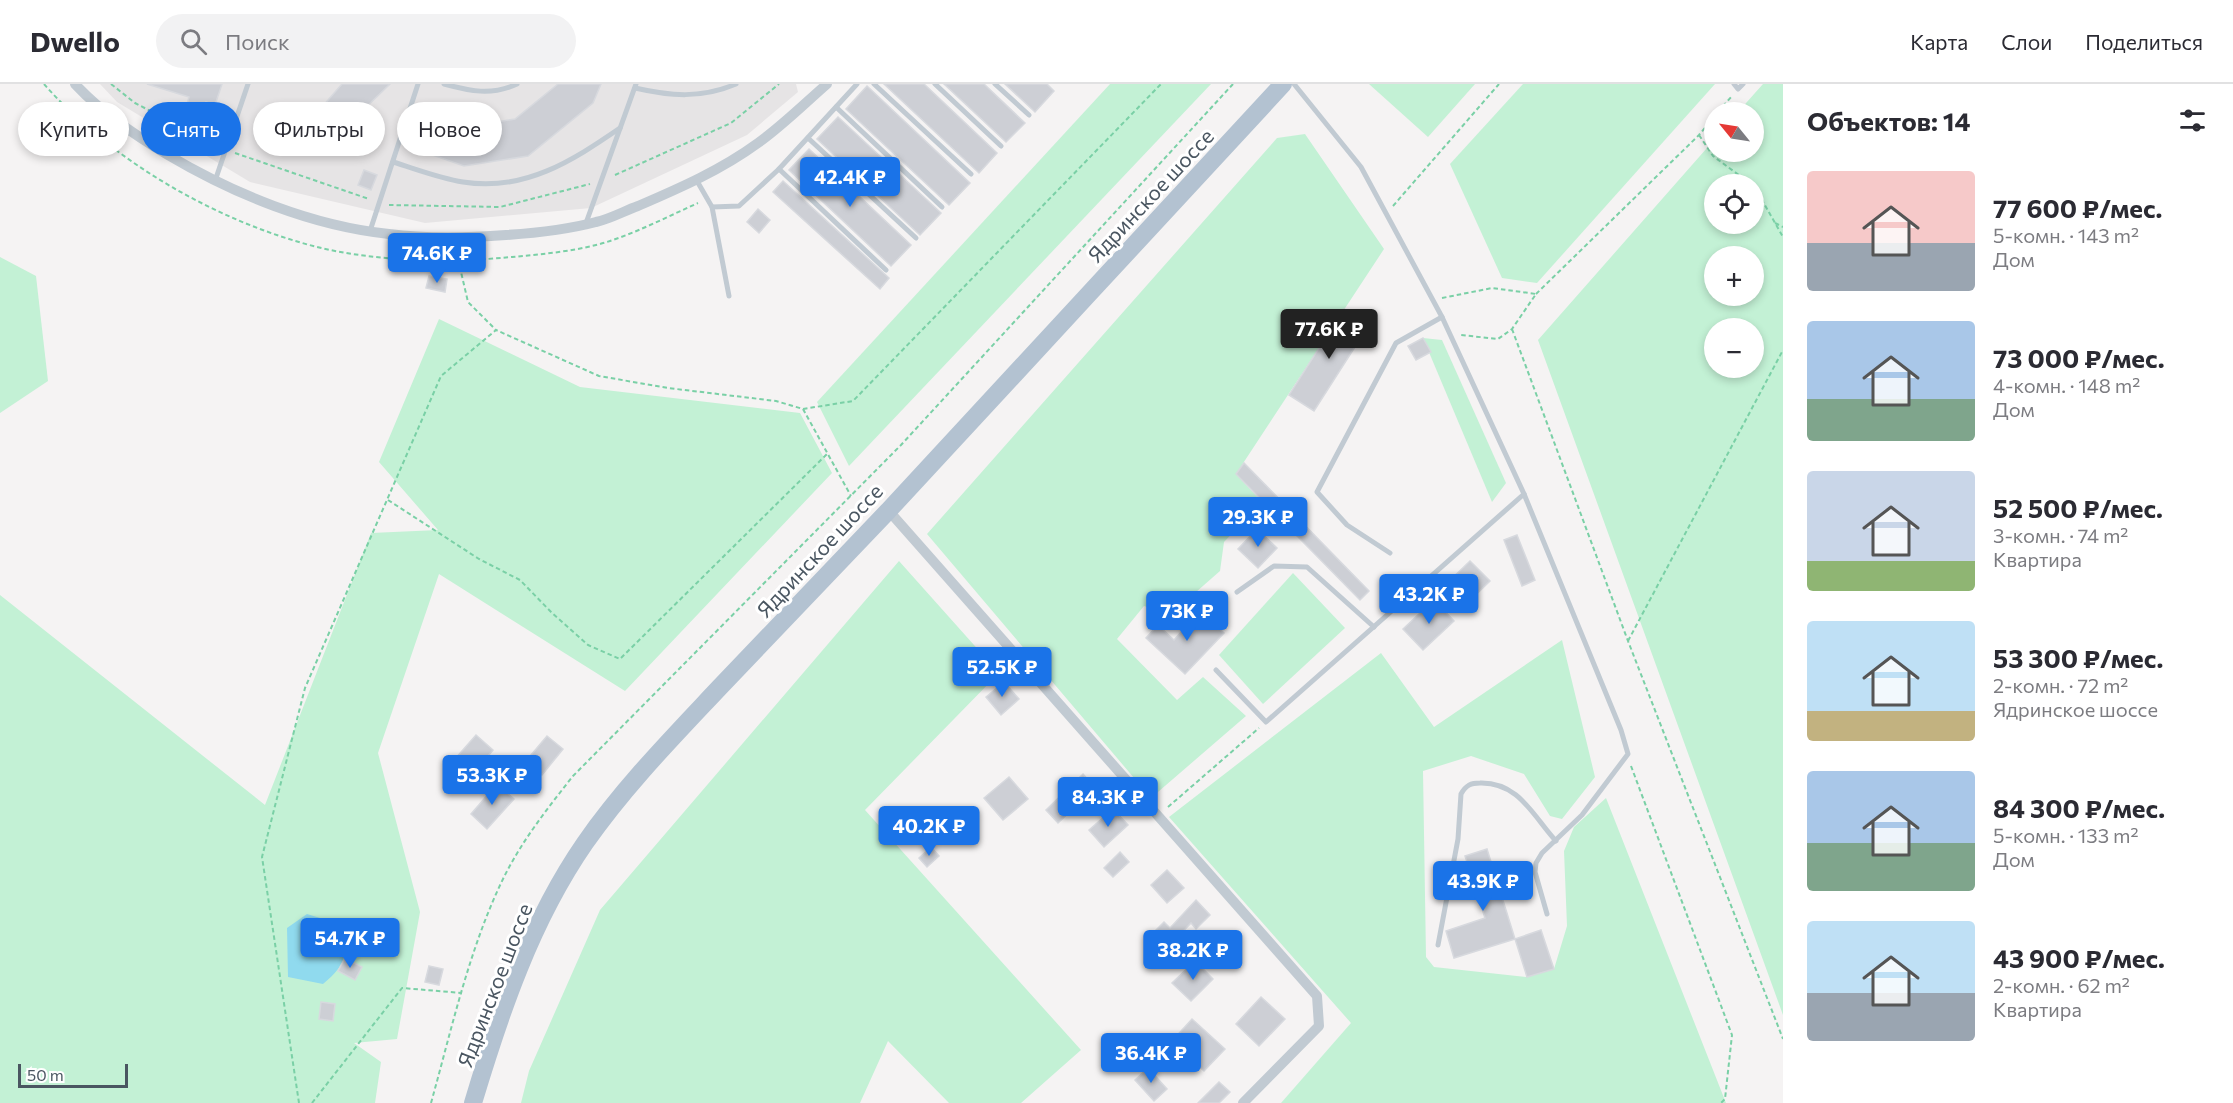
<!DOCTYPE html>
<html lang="ru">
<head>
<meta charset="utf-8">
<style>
  :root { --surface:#fff; --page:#f2f2f3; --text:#2b2b33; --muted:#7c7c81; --line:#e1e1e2; --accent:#1a73e8 }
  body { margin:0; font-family:Commissioner,sans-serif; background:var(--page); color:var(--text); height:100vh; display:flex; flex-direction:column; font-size:22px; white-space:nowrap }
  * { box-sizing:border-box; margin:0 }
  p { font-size:20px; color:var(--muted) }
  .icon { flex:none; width:33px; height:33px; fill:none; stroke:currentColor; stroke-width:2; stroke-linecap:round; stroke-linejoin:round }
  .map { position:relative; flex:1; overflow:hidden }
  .sheet { display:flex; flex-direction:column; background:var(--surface); width:450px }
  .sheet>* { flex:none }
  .guide { position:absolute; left:18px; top:18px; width:570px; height:54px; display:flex; gap:12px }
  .needle { width:39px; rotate:300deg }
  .tools { position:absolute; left:1704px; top:18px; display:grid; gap:12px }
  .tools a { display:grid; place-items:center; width:60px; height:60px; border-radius:50%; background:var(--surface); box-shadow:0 3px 9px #0003; font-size:30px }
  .scale { position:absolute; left:18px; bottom:15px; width:110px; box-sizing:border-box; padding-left:6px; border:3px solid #4a5661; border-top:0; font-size:16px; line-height:21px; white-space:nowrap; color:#4a5661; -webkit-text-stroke:4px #fff; paint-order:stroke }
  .price { position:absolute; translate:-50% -51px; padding:0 14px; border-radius:6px; background:var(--accent); color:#fff; font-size:20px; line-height:39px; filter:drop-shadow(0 2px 3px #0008) }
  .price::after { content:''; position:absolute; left:50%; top:36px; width:18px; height:14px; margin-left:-9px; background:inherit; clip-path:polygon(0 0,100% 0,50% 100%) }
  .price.current { background:#222; color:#fff }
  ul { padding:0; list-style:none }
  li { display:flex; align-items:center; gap:18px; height:150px; padding:0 24px }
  li span { display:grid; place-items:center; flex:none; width:168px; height:120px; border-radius:6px; color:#555 }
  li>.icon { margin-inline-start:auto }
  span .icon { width:72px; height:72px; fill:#fffc; stroke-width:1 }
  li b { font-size:26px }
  h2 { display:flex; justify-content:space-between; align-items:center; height:72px; padding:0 24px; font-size:26px }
  .chip { padding:0 21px; border-radius:27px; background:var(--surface); box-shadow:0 3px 9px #0003; font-size:21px; line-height:54px }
  .chip.current { background:var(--accent); color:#fff }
  header { display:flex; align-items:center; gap:36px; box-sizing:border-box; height:84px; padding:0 30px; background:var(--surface); border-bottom:2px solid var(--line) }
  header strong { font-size:28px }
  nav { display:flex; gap:33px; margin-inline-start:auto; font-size:21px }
  .search { width:420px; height:54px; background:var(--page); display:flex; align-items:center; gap:15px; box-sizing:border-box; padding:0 21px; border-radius:33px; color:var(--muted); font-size:22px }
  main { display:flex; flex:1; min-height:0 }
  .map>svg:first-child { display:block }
</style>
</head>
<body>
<header>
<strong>Dwello</strong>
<div class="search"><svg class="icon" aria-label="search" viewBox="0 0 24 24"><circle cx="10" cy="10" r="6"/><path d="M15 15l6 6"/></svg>Поиск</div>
<nav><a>Карта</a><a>Слои</a><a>Поделиться</a></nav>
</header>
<main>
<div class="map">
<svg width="1783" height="1019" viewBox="0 0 1783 1019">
  <rect width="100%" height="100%" fill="#f5f3f3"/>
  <!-- education -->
  <polygon fill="#e6e4e5" points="100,0 796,0 798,8 747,51 591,124 425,139 250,98 117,18"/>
  <!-- green -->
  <g fill="#c3f1d5" fill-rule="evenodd">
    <polygon points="1110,0 1211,0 849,382 817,318"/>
    <polygon points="1369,0 1475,0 1428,53"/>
    <polygon points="1523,0 1715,0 1537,199 1502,194 1450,80"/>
    <path d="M1763 0H1783V931L1538 256 1714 56V68H1754V28H1738ZM1714 100H1754V140H1714ZM1714 172H1754V212H1714ZM1714 244H1754V284H1714Z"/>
    <polygon points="1305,50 1384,165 1236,390 1262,418 1224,458 1220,487 1171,530 1144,522 1117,555 1177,616 1203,593 1246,632 1151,714 927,450 1277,54"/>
    <polygon points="0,173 36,192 48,297 0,329"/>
    <polygon points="439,235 580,303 800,329 832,389 625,607 439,490 378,669 420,828 397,955 354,959 381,978 375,1019 0,1019 0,511 265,721 371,449 438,446 379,378"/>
    <polygon points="1423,254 1442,256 1506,399 1492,418"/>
    <polygon points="899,477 999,589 865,726 1081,966 1021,1019 949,1019 888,957 860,1019 521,1019 529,987 600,826"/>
    <polygon points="1293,489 1345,544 1263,620 1219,571"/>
    <polygon points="1562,556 1595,693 1562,735 1550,732 1524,690 1471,672 1423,687 1426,873 1434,883 1527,893 1554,885 1567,842 1564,767 1574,743 1606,714 1726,1019 1281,1019 1351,939 1169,733 1381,569 1434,643"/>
  </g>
  <!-- water -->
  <path fill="#90daee" d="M307 830 343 841C345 872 349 878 323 900L288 893 287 844Z"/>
  <!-- building -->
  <g fill="#cdcfd5" stroke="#d7d9de" stroke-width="1.5">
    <polygon points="147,0 222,0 215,21 206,18 204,25 187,20 189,13"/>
    <polygon points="342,0 390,0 335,53 266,66 260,34 322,23"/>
    <polygon points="558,0 601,0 593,19 528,72 464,82 410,63 424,29 465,43 515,35"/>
    <polygon points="884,0 924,0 997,69 979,89"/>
    <polygon points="944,0 984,0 1025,39 1006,58"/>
    <polygon points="1005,0 1047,0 1054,7 1035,28"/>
    <polygon points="867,2 970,99 949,121 846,25"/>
    <polygon points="838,33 941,129 920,151 817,55"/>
    <polygon points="809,65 911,161 891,182 789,86"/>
    <polygon points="364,86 377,91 371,106 358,101"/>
    <polygon points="783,97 889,194 880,205 773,108"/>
    <polygon points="758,125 770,136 759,149 747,138"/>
    <polygon points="429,192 447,195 445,208 426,204"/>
    <polygon points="1344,225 1369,241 1314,327 1289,311"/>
    <polygon points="1423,254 1431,268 1416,276 1408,262"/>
    <polygon points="1244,379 1369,507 1360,516 1236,390"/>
    <polygon points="1257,445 1277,464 1258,484 1238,465"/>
    <polygon points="1517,451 1535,496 1522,502 1504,456"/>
    <polygon points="1470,477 1490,497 1459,527 1439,507"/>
    <polygon points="1434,516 1454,537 1423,566 1403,545"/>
    <polygon points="1200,527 1224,549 1185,590 1146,554 1158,541 1174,556"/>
    <polygon points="1004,598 1019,615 1001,631 986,613"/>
    <polygon points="476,651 493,666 472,691 455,675"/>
    <polygon points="547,652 563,665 542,691 526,677"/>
    <polygon points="1083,690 1095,704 1058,739 1046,726"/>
    <polygon points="1009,693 1028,715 1003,736 984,714"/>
    <polygon points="497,700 514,715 487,745 471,730"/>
    <polygon points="1113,725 1128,741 1104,763 1089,746"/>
    <polygon points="931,763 939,772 927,783 919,774"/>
    <polygon points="1487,765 1515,855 1454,874 1446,847 1485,834 1465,772"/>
    <polygon points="1120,768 1129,778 1113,793 1104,784"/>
    <polygon points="1167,786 1184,804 1167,819 1151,801"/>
    <polygon points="1196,816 1210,831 1196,845 1191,839 1170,861 1156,846 1164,838 1170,844"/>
    <polygon points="1541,846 1554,885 1527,893 1515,855"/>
    <polygon points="345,874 362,883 355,896 338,887"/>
    <polygon points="1195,877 1213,895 1191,917 1172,899"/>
    <polygon points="429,882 443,885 439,901 425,898"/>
    <polygon points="1261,913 1285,935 1259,962 1236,940"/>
    <polygon points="321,918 335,920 333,937 319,935"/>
    <polygon points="1192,935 1225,965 1204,987 1172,957"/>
    <polygon points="1148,984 1167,1005 1154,1017 1135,996"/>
    <polygon points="1219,998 1230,1008 1219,1019 1198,1019"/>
  </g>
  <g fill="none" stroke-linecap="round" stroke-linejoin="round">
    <!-- path -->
    <g stroke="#7ad0a6" stroke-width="2" stroke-dasharray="4.5 3" stroke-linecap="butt">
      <path d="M44 0C111 77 218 138 317 163 379 178 449 179 512 173 544 170 579 167 610 157 640 147 669 132 698 119"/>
      <polyline points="111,0 135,19 216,61"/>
      <polyline points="1718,28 1732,12"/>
      <polyline points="1699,51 1713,72 1751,100"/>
      <polyline points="235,69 369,115"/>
      <polyline points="615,91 731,39 779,0"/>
      <polyline points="1754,102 1783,153"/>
      <polyline points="389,121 500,123 590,100"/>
      <polyline points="1393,122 1499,0"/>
      <polyline points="1775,139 1783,143"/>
      <polyline points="458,175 468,218 496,246"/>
      <polyline points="1536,210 1699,51 1714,33"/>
      <polyline points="1442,214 1492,204 1536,210 1512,245 1498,255 1461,251"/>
      <polyline points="1512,245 1628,557 1783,955"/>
      <polyline points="803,325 851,412"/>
      <polyline points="388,416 479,475 520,496 552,529 588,561 620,575 828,369"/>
      <polyline points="1628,557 1783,266"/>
      <polyline points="1631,682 1732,951 1725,1015 1721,1019"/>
      <polyline points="1168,723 1259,644"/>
      <polyline points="299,1019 262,773 305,604 441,292 496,246 599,292 668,304 776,317 803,325 853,317 1161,0"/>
      <polyline points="312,1019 402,904 462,909"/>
      <path d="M431 1019C452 944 469 865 503 795 521 758 547 725 573 692L901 361 1233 0"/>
    </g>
    <!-- service -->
    <g stroke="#c1cad2" stroke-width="5">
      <path d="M444 0C470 7 491 12 517 0"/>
      <polyline points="857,0 779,85 886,186"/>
      <polyline points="874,0 971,90"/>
      <polyline points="935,0 1001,62"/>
      <polyline points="995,0 1029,31"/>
      <polyline points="1294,0 1361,83 1442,233 1524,410 1621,646 1628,670 1582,731 1542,769 1536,779 1535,788 1547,830"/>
      <polyline points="1734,0 1738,5 1743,0"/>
      <path d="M635 4C670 12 701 15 736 0"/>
      <polyline points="836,23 942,123"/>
      <polyline points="808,54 916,154"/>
      <path d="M393 78C416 85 439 94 463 98 524 108 572 77 620 44"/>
      <polyline points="215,97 248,0"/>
      <polyline points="697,97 712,123 729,212"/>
      <polyline points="712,123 739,122 779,85"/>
      <polyline points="586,139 636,0"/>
      <polyline points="370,147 418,0"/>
      <polyline points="1390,469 1347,441 1317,408 1396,259 1442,233"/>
      <polyline points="1237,508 1274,482 1307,483 1374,543"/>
      <polyline points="1216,586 1266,638 1524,410"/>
      <path d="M1438 861 1458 755 1461 710C1466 701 1471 699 1480 699 1519 698 1533 732 1556 757"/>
    </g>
    <!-- minor -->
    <g stroke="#c1cad2" stroke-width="10">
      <path d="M75 0C102 29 135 51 168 71 234 110 312 142 389 150 428 155 467 154 506 151 537 149 566 146 596 138 610 135 624 127 638 122 680 104 721 86 758 59 782 42 804 20 827 0"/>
      <polyline points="888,426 1317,912 1319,942 1243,1019"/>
    </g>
    <!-- primary -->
    <path stroke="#b3c2d1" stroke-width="18" d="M473 1019C500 929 531 837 585 759 624 703 672 654 719 604 776 545 832 486 888 427 1020 285 1151 142 1283 0"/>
  </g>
  <g text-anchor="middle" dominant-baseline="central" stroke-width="6" stroke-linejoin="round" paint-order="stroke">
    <!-- street labels -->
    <g font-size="21" fill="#4a5661" stroke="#fff">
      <text transform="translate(1150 111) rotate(-47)">Ядринское шоссе</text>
      <text transform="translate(819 466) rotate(-47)">Ядринское шоссе</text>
      <text transform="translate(494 901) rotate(-69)">Ядринское шоссе</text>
    </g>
  </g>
</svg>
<div class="tools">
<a><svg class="needle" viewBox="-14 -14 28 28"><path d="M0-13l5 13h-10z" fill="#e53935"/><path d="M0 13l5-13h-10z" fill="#7c7c81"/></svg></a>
<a><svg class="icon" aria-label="locate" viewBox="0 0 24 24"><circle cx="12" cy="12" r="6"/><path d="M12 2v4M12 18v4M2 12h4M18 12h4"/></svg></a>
<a>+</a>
<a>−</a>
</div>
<div class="scale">50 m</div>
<b class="price" style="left:850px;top:124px">42.4K ₽</b>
<b class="price" style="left:437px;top:200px">74.6K ₽</b>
<b class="price current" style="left:1329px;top:276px">77.6K ₽</b>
<b class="price" style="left:1258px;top:464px">29.3K ₽</b>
<b class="price" style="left:1429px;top:541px">43.2K ₽</b>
<b class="price" style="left:1187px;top:558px">73K ₽</b>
<b class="price" style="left:1002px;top:614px">52.5K ₽</b>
<b class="price" style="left:492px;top:722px">53.3K ₽</b>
<b class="price" style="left:1108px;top:744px">84.3K ₽</b>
<b class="price" style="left:929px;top:773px">40.2K ₽</b>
<b class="price" style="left:1483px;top:828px">43.9K ₽</b>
<b class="price" style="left:350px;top:885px">54.7K ₽</b>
<b class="price" style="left:1193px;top:897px">38.2K ₽</b>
<b class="price" style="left:1151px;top:1000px">36.4K ₽</b>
<div class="guide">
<a class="chip">Купить</a>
<a class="chip current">Снять</a>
<a class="chip">Фильтры</a>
<a class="chip">Новое</a>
</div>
</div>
<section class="sheet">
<h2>Объектов: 14<svg class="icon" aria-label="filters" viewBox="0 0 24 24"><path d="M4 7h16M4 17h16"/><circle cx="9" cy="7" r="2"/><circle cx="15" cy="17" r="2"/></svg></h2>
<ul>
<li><span style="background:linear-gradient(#f6c9c9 60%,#9aa5b1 0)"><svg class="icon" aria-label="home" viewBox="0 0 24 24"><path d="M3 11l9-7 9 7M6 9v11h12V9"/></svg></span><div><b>77 600 ₽/мес.</b><p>5-комн. · 143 m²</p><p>Дом</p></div></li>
<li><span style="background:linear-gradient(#a9c7e8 65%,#7fa58c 0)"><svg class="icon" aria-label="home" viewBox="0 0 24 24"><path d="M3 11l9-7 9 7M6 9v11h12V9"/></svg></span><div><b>73 000 ₽/мес.</b><p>4-комн. · 148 m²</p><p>Дом</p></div></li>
<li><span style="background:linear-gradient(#c9d6e8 75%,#8fb573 0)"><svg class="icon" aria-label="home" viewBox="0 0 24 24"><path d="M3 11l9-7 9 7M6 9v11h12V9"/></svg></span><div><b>52 500 ₽/мес.</b><p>3-комн. · 74 m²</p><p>Квартира</p></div></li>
<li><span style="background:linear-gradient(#bfe0f5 75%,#c2b280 0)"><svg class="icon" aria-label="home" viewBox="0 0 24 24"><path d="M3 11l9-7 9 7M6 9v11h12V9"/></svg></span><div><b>53 300 ₽/мес.</b><p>2-комн. · 72 m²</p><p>Ядринское шоссе</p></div></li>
<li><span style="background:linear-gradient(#a9c7e8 60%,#7fa58c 0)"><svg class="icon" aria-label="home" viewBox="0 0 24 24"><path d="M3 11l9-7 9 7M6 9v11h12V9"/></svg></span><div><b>84 300 ₽/мес.</b><p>5-комн. · 133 m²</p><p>Дом</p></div></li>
<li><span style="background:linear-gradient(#bfe0f5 60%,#9aa5b1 0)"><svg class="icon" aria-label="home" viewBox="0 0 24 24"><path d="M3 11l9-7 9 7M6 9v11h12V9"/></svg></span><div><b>43 900 ₽/мес.</b><p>2-комн. · 62 m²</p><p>Квартира</p></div></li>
</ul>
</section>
</main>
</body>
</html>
